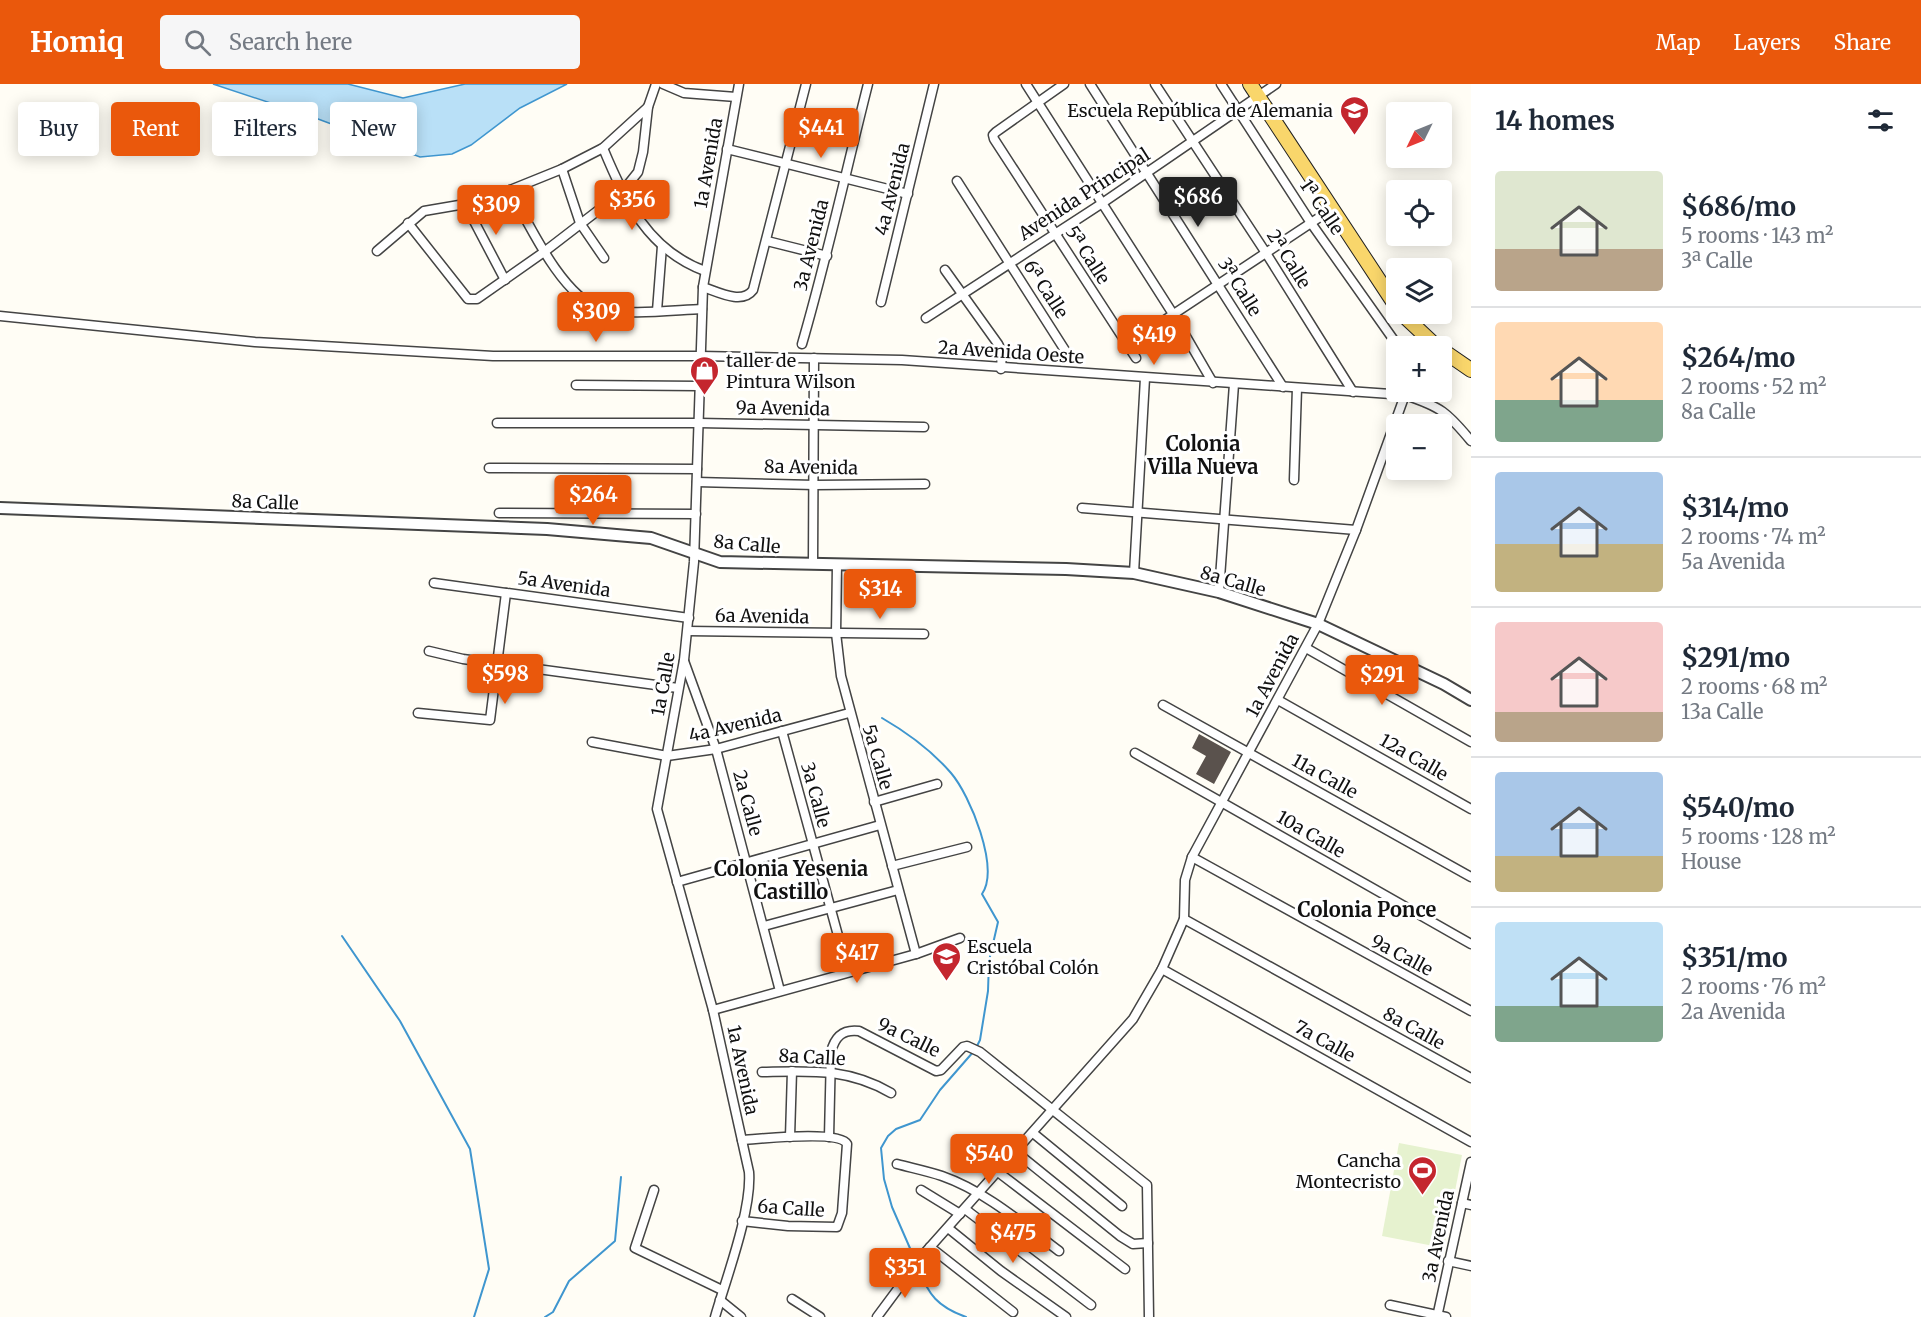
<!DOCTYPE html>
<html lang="en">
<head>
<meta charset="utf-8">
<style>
  :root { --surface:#fff; --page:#f6f6f7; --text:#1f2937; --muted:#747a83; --line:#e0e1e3; --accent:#ea580c }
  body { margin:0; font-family:Merriweather,serif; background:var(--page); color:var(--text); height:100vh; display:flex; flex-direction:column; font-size:22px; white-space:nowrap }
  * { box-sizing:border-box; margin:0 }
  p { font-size:20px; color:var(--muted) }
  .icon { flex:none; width:33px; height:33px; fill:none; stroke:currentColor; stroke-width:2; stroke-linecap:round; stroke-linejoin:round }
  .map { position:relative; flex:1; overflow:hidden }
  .panel { display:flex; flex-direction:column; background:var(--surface); width:450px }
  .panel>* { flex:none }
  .guide { position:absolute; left:18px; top:18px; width:570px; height:54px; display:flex; gap:12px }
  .needle { width:39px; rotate:227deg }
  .controls { position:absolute; left:1386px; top:18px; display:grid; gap:12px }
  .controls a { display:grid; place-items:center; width:66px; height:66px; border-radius:6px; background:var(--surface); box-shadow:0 3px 15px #0003; font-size:30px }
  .price { position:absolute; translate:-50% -51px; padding:0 14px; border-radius:6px; background:var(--accent); color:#fff; font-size:20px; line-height:39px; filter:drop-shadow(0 2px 3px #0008) }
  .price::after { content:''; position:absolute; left:50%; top:36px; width:18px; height:14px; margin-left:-9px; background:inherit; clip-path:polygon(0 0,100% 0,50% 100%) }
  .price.selected { background:#222; color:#fff }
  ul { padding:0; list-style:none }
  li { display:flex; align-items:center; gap:18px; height:150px; padding:0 24px }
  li+li { border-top:2px solid var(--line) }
  li span { display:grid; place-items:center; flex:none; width:168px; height:120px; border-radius:6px; color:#555 }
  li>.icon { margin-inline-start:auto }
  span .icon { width:72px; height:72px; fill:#fffc; stroke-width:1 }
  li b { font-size:26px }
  h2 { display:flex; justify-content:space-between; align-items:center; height:72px; padding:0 24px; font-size:26px }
  .chip { padding:0 21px; border-radius:6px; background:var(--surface); box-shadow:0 3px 15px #0003; font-size:21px; line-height:54px }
  .chip.selected { background:var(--accent); color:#fff }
  header { display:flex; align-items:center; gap:36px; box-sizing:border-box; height:84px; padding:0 30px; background:var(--accent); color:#fff }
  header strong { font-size:28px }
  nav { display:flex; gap:33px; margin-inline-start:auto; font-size:21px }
  .search { width:420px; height:54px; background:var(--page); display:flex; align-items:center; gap:15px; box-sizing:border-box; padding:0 21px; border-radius:6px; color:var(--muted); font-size:22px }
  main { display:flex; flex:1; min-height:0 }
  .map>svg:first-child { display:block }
</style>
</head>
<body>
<header>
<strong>Homiq</strong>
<div class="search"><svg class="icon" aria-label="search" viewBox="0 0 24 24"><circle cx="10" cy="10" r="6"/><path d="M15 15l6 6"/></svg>Search here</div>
<nav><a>Map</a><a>Layers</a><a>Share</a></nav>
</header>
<main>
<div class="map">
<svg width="1471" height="1233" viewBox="0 0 1471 1233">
  <rect width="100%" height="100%" fill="#fffdf5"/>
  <!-- pitch -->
  <polygon fill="#e6f2cf" points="1399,1059 1462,1071 1444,1164 1382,1152"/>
  <!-- water -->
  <polygon fill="#b9e0f7" stroke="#3f96cf" stroke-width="1.5" points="213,0 348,0 403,14 465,0 567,0 520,24 471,61 452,70 420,73 310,32"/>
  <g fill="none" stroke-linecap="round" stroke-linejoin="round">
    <!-- stream -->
    <g stroke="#3f96cf" stroke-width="2">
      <path d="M882 634C908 649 932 667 951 689 970 711 1000 784 982 810L998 838 989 877 988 907 980 956 977 962"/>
      <polyline points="342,852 400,937 470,1065 489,1185 474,1233"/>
      <polyline points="916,1178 892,1123 884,1095 881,1064 888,1052 896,1045 920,1036 940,1006 974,967"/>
      <path d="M918 1183C928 1211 938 1223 966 1233"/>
      <polyline points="545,1233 553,1228 569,1197 615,1157 621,1093"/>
    </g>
  </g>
  <!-- building -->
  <polygon fill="#5a524d" points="1199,650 1231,668 1214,700 1196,690 1206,672 1192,664"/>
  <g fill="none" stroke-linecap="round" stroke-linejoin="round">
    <defs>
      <g id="minor">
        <polyline points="663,0 684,9 736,13"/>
        <polyline points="1026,0 1173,230 1213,299"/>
        <polyline points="1064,0 996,48 993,51 994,55 1136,274"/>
        <polyline points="1090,0 1283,303"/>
        <polyline points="1155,0 1266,169 1353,308"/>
        <polyline points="1221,0 1311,139 1398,262"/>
        <path d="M603 64C625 117 648 166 705 187"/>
        <polyline points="727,65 908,110"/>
        <polyline points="562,85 580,139 604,174"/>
        <polyline points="957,97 1068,271"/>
        <path d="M510 106C529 140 562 213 601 225 626 232 675 226 702 225"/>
        <polyline points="465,120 505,196"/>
        <polyline points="408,139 468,215 477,215 544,168 622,108 638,88 643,68 648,23 656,0"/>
        <polyline points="767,157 827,172"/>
        <polyline points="377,167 424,127 465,120 510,106 562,85 603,64 648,23"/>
        <polyline points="945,186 998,260 1002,268 1001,285"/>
        <path d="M703 203C718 208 742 221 753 206L806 0"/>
        <polyline points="881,218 934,0"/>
        <polyline points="657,227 662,162"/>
        <path d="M0 232 255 258 493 272H700L902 276 1405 311C1441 323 1447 328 1471 357"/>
        <polyline points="926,234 1101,120 1276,0"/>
        <path d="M802 260C827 174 846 87 868 0"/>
        <polyline points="1127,261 1332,125"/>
        <polyline points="576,301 699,302"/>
        <polyline points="497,339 699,339 924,343"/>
        <polyline points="489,384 697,385"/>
        <polyline points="1294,396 1297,304"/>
        <polyline points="697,398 815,401 925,400"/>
        <polyline points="1082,424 1356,446"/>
        <polyline points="499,429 696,430"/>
        <polyline points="813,480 814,274"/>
        <polyline points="837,481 836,549 841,592 916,870"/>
        <polyline points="1134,489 1145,294"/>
        <polyline points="434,499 689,534"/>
        <polyline points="1219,508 1234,300"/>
        <polyline points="688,547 924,550"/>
        <polyline points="1306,564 1471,658"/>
        <polyline points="429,567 463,575 678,604"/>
        <polyline points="684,577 716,665 780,907"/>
        <polyline points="1278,616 1471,725"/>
        <polyline points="1163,621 1471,793"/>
        <polyline points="418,629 490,636 506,509"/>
        <polyline points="782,647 848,888"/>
        <polyline points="592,658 667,672 716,665 849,629"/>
        <polyline points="1135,669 1471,860"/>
        <polyline points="874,718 937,700"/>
        <polyline points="1192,773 1471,927"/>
        <polyline points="892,782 967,763"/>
        <polyline points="677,798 880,741"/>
        <polyline points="1184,835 1471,994"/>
        <polyline points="764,842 898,806"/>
        <polyline points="1162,885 1471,1058"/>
        <polyline points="713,926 916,870 960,854"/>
        <path d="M762 988C811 987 848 984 891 1009"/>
        <polyline points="1033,1049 1122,1122"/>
        <polyline points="790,1053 792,987"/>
        <path d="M829 1053 831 968C835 952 843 945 859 947L936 987 941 986 963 963 967 962 980 968 1147 1101 1149 1233"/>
        <path d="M742 1056C759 1055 840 1046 847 1060L842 1129 837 1143 788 1142 742 1137"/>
        <polyline points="1016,1068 1120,1152 1133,1160 1148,1159"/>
        <path d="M897 1080C912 1084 927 1087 942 1092 985 1107 1023 1140 1059 1167"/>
        <polyline points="998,1088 1125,1185"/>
        <polyline points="654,1106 635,1164 722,1206"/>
        <polyline points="921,1106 960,1130"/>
        <polyline points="1462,1119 1471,1121"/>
        <polyline points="965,1125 1091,1221"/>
        <polyline points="948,1144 1001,1187 1066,1233"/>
        <polyline points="930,1163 1013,1228"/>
        <polyline points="1448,1177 1471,1182"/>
        <polyline points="792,1215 820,1233"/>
        <polyline points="720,1216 741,1233"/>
        <polyline points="1390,1221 1446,1233"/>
        <path d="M715 1233C726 1195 752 1126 749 1088L713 926 657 725 684 576 694 478 703 203 739 0"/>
        <polyline points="877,1233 923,1171 1133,935 1162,885 1184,835 1185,796 1192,773 1318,540 1356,446 1406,308"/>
        <polyline points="1437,1233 1471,1078"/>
      </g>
      <polyline id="tertiary" points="0,424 547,445 651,454 720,478 1066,485 1134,489 1219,508 1318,540 1444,600 1471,616"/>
      <g id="primary">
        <polyline points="1250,0 1396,222"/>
        <polyline points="1402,230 1436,262"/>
        <polyline points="1442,266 1471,286"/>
      </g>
    </defs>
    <!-- minor casing -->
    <use href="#minor" stroke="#444" stroke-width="11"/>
    <!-- tertiary casing -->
    <use href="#tertiary" stroke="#444" stroke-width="14"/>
    <!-- primary casing -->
    <use href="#primary" stroke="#222" stroke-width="16"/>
    <!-- minor -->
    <use href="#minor" stroke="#fff" stroke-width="8"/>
    <!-- tertiary -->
    <use href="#tertiary" stroke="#fff" stroke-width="10"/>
    <!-- primary -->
    <use href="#primary" stroke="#f9d66b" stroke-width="14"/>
  </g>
  <!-- icons -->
  <defs>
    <symbol id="school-pin" viewBox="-11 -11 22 30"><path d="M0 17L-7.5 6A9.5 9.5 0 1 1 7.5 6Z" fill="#c4262e" stroke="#fff"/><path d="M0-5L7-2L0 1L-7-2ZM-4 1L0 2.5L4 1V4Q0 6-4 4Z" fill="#fff"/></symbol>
    <symbol id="shop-pin" viewBox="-11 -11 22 30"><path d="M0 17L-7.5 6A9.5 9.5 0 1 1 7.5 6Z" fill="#c4262e" stroke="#fff"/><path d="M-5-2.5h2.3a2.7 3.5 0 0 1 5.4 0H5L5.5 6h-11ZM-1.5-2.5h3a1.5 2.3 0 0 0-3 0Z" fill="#fff"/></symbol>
    <symbol id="stadium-pin" viewBox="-11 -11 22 30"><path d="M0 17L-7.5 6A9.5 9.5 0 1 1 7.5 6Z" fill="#c4262e" stroke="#fff"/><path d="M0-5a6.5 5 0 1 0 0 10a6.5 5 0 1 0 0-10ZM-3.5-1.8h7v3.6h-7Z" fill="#fff"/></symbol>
  </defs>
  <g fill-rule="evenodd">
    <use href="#school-pin" x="1338" y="10" width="33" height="45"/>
    <use href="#shop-pin" x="688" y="270" width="33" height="45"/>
    <use href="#school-pin" x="930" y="856" width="33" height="45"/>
    <use href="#stadium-pin" x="1406" y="1070" width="33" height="45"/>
  </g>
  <g text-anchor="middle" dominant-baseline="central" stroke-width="6" stroke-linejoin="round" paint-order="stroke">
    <!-- poi labels -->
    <g font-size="18" fill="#111" stroke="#fff" text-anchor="end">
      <text x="1333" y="26">Escuela República de Alemania</text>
      <text x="726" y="276" text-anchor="start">taller de<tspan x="726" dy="21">Pintura Wilson</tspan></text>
      <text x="967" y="862" text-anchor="start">Escuela<tspan x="967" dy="21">Cristóbal Colón</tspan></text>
      <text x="1401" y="1076">Cancha<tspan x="1401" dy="21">Montecristo</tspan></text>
    </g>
    <!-- street labels -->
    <g font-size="18" fill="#111" stroke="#fff">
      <text transform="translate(708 79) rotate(-80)">1a Avenida</text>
      <text transform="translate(892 105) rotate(-76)">4a Avenida</text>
      <text transform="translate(1084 110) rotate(-33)">Avenida Principal</text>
      <text transform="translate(1322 123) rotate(56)">1ª Calle</text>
      <text transform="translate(811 161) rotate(-76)">3a Avenida</text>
      <text transform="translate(1088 171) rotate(57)">5ª Calle</text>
      <text transform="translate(1289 175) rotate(58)">2ª Calle</text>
      <text transform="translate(1240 203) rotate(58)">3ª Calle</text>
      <text transform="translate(1046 205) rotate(57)">6ª Calle</text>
      <text transform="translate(1011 268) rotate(4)">2a Avenida Oeste</text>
      <text transform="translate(783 324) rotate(1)">9a Avenida</text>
      <text transform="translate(811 383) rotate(1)">8a Avenida</text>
      <text transform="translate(265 418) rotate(2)">8a Calle</text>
      <text transform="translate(747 460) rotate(5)">8a Calle</text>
      <text transform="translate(1233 497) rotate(16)">8a Calle</text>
      <text transform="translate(564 500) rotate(8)">5a Avenida</text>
      <text transform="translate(762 532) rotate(1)">6a Avenida</text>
      <text transform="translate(1272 591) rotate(-62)">1a Avenida</text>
      <text transform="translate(663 600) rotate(-80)">1a Calle</text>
      <text transform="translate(735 641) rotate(-13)">4a Avenida</text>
      <text transform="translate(878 673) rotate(74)">5a Calle</text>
      <text transform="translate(1414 673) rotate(30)">12a Calle</text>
      <text transform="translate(1325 692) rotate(29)">11a Calle</text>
      <text transform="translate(816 711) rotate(75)">3a Calle</text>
      <text transform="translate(748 719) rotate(75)">2a Calle</text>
      <text transform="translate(1311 750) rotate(30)">10a Calle</text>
      <text transform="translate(1402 871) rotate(28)">9a Calle</text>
      <text transform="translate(1414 944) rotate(29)">8a Calle</text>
      <text transform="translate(909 953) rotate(26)">9a Calle</text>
      <text transform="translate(1325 957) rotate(29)">7a Calle</text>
      <text transform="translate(812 973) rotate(3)">8a Calle</text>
      <text transform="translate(743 986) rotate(78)">1a Avenida</text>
      <text transform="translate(791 1124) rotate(4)">6a Calle</text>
      <text transform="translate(1438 1152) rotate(-78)">3a Avenida</text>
    </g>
    <!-- neighbourhood labels -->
    <g font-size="20" font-weight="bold" fill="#111" stroke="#fff">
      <text x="1203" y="359">Colonia<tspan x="1203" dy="23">Villa Nueva</tspan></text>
      <text x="791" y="784">Colonia Yesenia<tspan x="791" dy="23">Castillo</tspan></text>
      <text x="1367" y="825">Colonia Ponce</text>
    </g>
  </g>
</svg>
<div class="controls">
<a><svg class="needle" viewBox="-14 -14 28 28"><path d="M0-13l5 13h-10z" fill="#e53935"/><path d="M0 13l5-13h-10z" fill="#747a83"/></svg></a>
<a><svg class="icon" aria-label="locate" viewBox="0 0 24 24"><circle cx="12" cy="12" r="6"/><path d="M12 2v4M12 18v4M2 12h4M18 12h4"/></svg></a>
<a><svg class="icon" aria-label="layers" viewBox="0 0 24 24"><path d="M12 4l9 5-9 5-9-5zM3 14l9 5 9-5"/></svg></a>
<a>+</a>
<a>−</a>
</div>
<b class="price" style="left:821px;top:75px">$441</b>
<b class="price selected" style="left:1198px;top:144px">$686</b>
<b class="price" style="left:632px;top:147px">$356</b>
<b class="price" style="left:496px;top:152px">$309</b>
<b class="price" style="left:596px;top:259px">$309</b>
<b class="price" style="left:1154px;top:282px">$419</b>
<b class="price" style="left:593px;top:442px">$264</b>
<b class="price" style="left:880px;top:536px">$314</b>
<b class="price" style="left:505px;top:621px">$598</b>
<b class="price" style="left:1382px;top:622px">$291</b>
<b class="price" style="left:857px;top:900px">$417</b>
<b class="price" style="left:989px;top:1101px">$540</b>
<b class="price" style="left:1013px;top:1180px">$475</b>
<b class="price" style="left:905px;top:1215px">$351</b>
<div class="guide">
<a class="chip">Buy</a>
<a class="chip selected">Rent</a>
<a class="chip">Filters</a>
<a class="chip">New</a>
</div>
</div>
<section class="panel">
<h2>14 homes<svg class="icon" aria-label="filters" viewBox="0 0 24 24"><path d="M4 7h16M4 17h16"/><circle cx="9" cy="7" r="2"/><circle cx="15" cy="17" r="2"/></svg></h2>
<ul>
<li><span style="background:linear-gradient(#dfe7d0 65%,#b9a48a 0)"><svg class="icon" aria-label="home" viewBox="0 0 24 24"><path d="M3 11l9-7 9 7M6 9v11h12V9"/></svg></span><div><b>$686/mo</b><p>5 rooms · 143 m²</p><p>3ª Calle</p></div></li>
<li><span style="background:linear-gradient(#ffd9b3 65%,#7fa58c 0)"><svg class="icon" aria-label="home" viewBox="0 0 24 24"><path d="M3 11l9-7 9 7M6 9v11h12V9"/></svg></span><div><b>$264/mo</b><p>2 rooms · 52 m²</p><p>8a Calle</p></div></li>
<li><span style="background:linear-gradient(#a9c7e8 60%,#c2b280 0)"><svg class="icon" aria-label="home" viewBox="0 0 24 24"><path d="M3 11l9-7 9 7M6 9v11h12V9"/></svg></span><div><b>$314/mo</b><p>2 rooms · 74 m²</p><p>5a Avenida</p></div></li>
<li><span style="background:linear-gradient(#f6c9c9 75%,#b9a48a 0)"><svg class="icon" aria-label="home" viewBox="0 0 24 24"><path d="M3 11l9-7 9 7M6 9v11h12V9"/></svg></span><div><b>$291/mo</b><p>2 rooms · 68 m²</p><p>13a Calle</p></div></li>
<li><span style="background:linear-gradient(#a9c7e8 70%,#c2b280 0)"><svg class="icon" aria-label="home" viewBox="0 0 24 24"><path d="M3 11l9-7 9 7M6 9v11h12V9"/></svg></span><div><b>$540/mo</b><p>5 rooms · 128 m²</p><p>House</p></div></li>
<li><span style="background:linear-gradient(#bfe0f5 70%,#7fa58c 0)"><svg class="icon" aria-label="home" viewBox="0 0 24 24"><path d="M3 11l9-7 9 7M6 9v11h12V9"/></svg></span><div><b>$351/mo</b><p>2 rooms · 76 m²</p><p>2a Avenida</p></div></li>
</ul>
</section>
</main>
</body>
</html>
